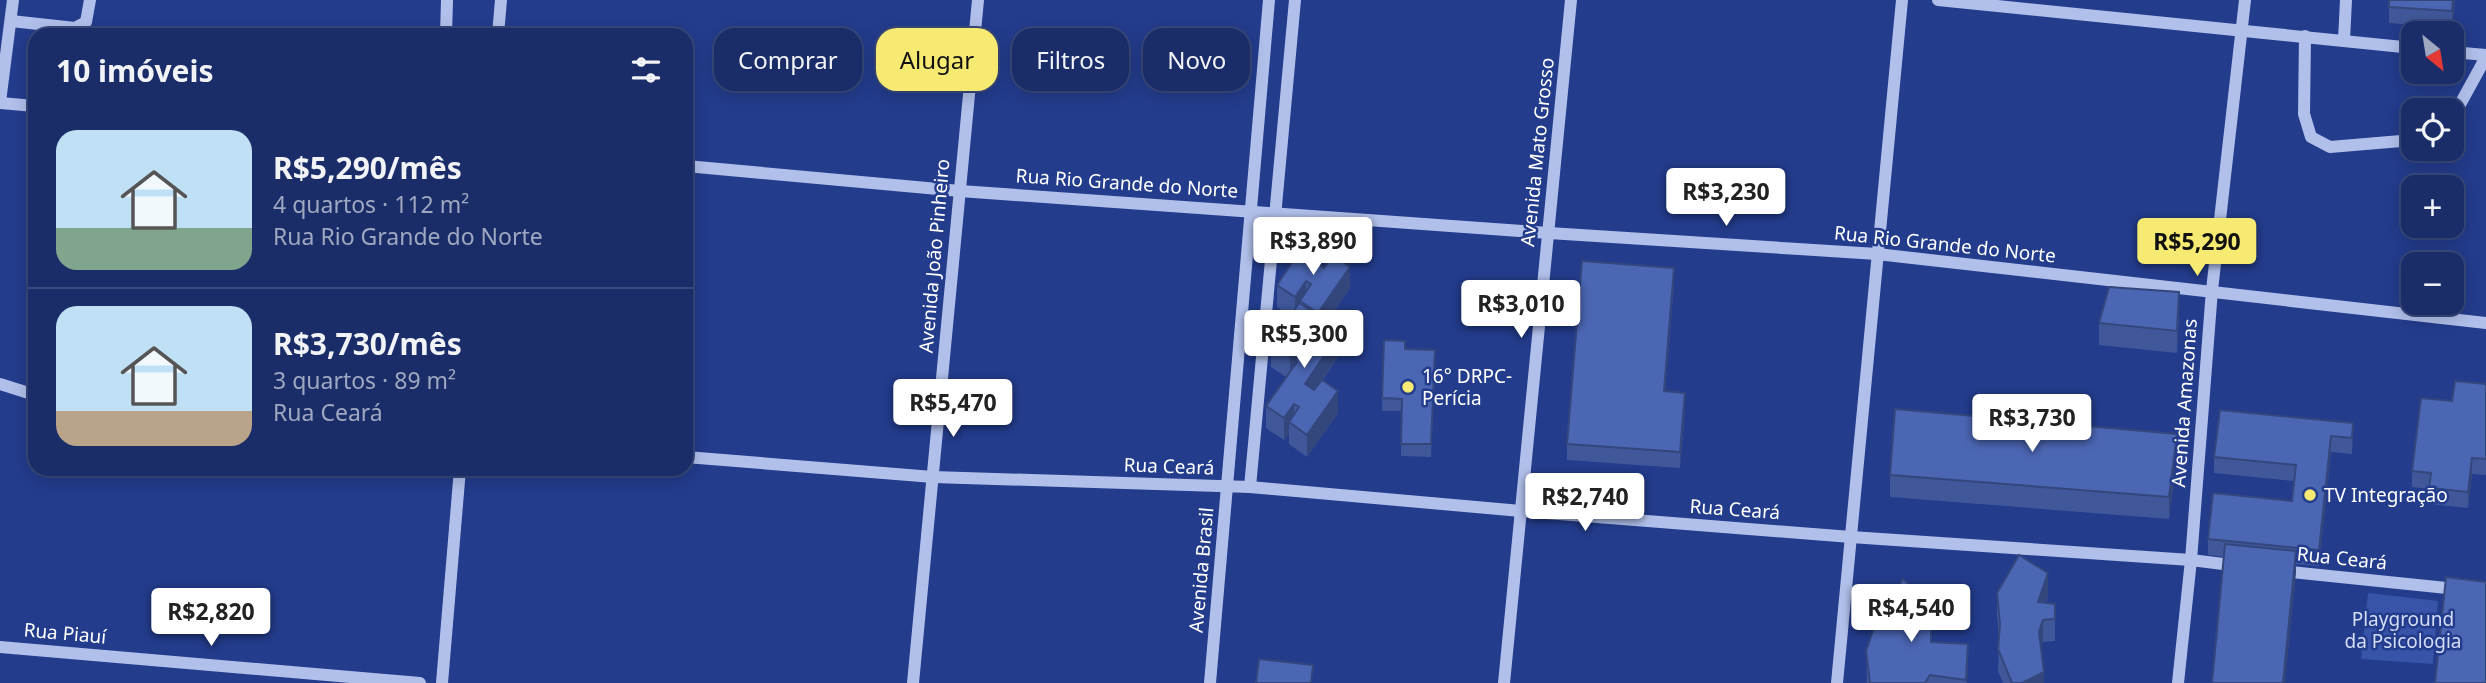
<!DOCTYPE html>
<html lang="pt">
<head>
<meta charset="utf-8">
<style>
  :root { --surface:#1a2d69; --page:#23356f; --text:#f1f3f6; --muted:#9fa8c0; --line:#38497d; --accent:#f6ea73 }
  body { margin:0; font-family:"Noto Sans",sans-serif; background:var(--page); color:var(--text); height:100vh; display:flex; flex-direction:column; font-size:26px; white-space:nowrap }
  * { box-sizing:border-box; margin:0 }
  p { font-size:23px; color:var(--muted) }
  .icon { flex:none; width:38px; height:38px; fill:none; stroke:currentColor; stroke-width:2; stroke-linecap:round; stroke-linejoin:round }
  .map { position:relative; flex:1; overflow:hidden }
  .panel { position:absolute; left:28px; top:28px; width:665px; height:448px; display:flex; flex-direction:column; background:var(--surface); border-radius:21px; box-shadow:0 4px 18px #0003,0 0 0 2px var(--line) }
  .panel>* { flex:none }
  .top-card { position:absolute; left:714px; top:28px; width:665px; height:63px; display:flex; gap:14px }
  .needle { width:46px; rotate:150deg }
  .buttons { position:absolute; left:2401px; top:21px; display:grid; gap:14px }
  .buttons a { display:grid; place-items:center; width:63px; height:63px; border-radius:14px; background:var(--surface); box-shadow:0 4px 18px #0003,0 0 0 2px var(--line); font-size:35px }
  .price { position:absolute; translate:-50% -60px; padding:0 16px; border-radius:7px; background:#fff; color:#222; font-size:23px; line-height:46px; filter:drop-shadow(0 2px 4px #0008) }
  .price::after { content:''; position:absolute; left:50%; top:42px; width:21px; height:16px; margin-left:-10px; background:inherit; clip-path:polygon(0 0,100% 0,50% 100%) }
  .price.on { background:var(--accent); color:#111 }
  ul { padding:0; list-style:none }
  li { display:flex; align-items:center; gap:21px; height:175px; padding:0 28px }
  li+li { border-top:2px solid var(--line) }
  li span { display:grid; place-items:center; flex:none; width:196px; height:140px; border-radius:21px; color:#555 }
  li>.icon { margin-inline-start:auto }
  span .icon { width:84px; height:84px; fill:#fffc; stroke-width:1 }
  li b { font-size:30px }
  h2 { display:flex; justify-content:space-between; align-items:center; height:84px; padding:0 28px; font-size:30px }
  .tag { padding:0 24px; border-radius:21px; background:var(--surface); box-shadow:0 4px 18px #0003,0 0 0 2px var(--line); font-size:24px; line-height:63px }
  .tag.on { background:var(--accent); color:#111 }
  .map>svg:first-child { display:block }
</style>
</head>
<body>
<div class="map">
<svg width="2486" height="683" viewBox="0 0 2486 683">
  <rect width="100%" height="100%" fill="#233c8c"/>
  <!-- green -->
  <polygon fill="#3754a9" points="2368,593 2438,601 2433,664 2361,659"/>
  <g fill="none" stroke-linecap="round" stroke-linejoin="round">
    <!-- minor -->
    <g stroke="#b1c0eb" stroke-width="12">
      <polyline points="1938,0 2413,48"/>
      <polyline points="11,21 75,28 86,22 90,0"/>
      <polyline points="446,35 447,0"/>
      <polyline points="498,35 501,0"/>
      <polyline points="2305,36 2304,114 2311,137 2330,147 2413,140"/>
      <polyline points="2344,40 2346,0"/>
      <polyline points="2452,52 2486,55"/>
      <polyline points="0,102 13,0"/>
      <polyline points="0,103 35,106"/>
      <polyline points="2452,119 2486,57"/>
      <polyline points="686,166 960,191 1549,233 1877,254 2486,323"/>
      <polyline points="0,384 35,395"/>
      <polyline points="686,457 933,477 1250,487 1521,511 1851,537 2191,560 2239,566"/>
      <polyline points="1250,487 1295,0"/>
      <polyline points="2281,571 2486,592"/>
      <polyline points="0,647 420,683"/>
      <polyline points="442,683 460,469"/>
      <polyline points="913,683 978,0"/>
      <polyline points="1210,683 1269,0"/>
      <polyline points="1504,683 1571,0"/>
      <polyline points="1837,683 1902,0"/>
      <polyline points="2178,683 2191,560 2212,290 2245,0"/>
    </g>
  </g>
  <!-- wall -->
  <g fill="#40589a">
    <polygon points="2455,0 2452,28 2389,23 2389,7"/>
    <polygon points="1322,265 1350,288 1328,320 1342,351 1323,380 1338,413 1307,457 1289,444 1289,434 1284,440 1266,428 1266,406 1286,377 1271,367 1271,345 1290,316 1277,307 1277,285"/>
    <polygon points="1674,284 1665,391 1685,409 1680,468 1567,460 1567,444"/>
    <polygon points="2179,314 2177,353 2099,345 2099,323"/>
    <polygon points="1384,340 1405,349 1435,350 1431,457 1401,456 1402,411 1382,411"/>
    <polygon points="2486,384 2486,475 2472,474 2468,508 2429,504 2429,489 2412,487 2412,471 2452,401"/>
    <polygon points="2353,423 2352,454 2331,452 2319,566 2296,564 2296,573 2224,557 2208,555 2208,539 2292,501 2294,481 2214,473 2214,457"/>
    <polygon points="2177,456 2169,519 1890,497 1890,475"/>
    <polygon points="1997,593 2048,595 2046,603 2055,604 2055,641 2043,642 2041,648 2044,683 2003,683 1998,671 1999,638 1997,615"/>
    <polygon points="1928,623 1931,642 1968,666 1967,683 1867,683 1866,651"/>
  </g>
  <!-- shaded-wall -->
  <g fill="#34477d">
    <polygon points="2453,0 2455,0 2452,28 2452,11"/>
    <polygon points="1322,250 1322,272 1314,261"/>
    <polygon points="1350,267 1350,288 1318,335 1318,313"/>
    <polygon points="1674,268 1674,284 1664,407 1664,391"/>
    <polygon points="1306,281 1306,303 1300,301 1300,312 1295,319 1295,297"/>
    <polygon points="2179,292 2179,314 2177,353 2177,331"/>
    <polygon points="1315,313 1315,335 1306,326"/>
    <polygon points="1342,329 1342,351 1305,406 1305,384"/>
    <polygon points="1299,343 1299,365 1295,360 1295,372 1290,379 1290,357"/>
    <polygon points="1338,391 1338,413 1307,457 1307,435"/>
    <polygon points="1685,393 1685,409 1680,468 1680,452"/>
    <polygon points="1294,404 1294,426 1289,422 1289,434 1284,440 1284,418"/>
    <polygon points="2353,423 2353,439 2352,454 2352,438"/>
    <polygon points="2177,434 2177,456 2169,519 2169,497"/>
    <polygon points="2331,436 2331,452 2319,566 2319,550"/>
    <polygon points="2472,458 2472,474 2468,508 2468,492"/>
    <polygon points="2296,551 2296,573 2285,683 2283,683"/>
    <polygon points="2048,573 2048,595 2038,624 2038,602"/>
    <polygon points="1928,601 1928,622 1920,641 1920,620"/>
    <polygon points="2043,620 2043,642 2039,654 2039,632"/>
    <polygon points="1968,644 1968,666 1967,683 1966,683"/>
    <polygon points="2044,672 2044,683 2022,683"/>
  </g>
  <!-- building -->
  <g fill="#4b66b3" stroke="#34477d" stroke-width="2">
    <polygon points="2389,0 2453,0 2452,11 2389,7"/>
    <polygon points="1307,240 1322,250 1314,261 1324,268 1333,255 1350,267 1318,313 1300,301 1311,284 1306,281 1295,297 1277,285"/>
    <polygon points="1582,261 1674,268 1664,391 1685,393 1680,452 1567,444"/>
    <polygon points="2109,287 2179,292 2177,331 2099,323"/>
    <polygon points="1299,303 1315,313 1306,326 1317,333 1327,319 1342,329 1305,384 1314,390 1322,380 1338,391 1307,435 1289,422 1299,407 1294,404 1284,418 1266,406 1297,362 1295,360 1304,346 1299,343 1290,357 1271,345"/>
    <polygon points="1384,340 1405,341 1405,349 1435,350 1431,444 1401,444 1402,399 1382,398"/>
    <polygon points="2455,381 2486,384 2486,459 2472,458 2468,492 2429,488 2431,473 2412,471 2421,398 2452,401"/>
    <polygon points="1895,409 2177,434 2169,497 1890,475"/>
    <polygon points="2220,410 2353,423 2352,438 2331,436 2319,550 2208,539 2213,493 2292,501 2296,465 2214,457"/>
    <polygon points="2225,544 2296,551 2283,683 2212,683"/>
    <polygon points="2019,555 2048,573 2038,602 2055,604 2055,619 2043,620 2039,632 2044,672 2022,683 2012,683 1998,649 2000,624 1997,593"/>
    <polygon points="2446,577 2486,582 2486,683 2435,683"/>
    <polygon points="1903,579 1928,601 1920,620 1931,625 1931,642 1968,644 1966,680 1930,675 1925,683 1870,683 1866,651 1877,619"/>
    <polygon points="1259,659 1313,665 1311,683 1256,683"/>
  </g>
  <!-- markers -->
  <g fill="#f6ea73" stroke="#233c8c" stroke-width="2.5">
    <circle cx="1408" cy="387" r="7"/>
    <circle cx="2310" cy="495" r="7"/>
  </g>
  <g text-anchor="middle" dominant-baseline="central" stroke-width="5" stroke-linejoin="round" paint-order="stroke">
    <!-- street labels -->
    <g font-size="19" fill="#fff" stroke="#233c8c">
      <text transform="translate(1537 152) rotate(-84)">Avenida Mato Grosso</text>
      <text transform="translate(1127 183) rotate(4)">Rua Rio Grande do Norte</text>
      <text transform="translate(1945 244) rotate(6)">Rua Rio Grande do Norte</text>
      <text transform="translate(934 256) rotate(-85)">Avenida João Pinheiro</text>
      <text transform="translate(2184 403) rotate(-86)">Avenida Amazonas</text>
      <text transform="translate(1169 466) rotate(2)">Rua Ceará</text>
      <text transform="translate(1735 509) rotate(4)">Rua Ceará</text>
      <text transform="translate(2342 558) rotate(6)">Rua Ceará</text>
      <text transform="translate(1201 570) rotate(-85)">Avenida Brasil</text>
      <text transform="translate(65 633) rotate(5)">Rua Piauí</text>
    </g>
    <!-- poi labels -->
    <g font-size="19" fill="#fff" stroke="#233c8c" text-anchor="start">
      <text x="1422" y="376">16° DRPC-<tspan x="1422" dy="22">Perícia</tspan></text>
      <text x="2324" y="495">TV Integração</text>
    </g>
    <!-- park labels -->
    <g font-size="19" fill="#d5def8" stroke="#233c8c">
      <text x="2403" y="619">Playground<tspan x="2403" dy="22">da Psicologia</tspan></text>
    </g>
  </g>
</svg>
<div class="buttons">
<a><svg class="needle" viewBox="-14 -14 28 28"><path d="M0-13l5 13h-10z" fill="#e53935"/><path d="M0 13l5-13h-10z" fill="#9fa8c0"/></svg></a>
<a><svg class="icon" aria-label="locate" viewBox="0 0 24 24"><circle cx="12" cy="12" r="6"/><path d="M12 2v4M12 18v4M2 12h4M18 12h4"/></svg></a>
<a>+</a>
<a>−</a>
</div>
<b class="price" style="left:1726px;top:228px">R$3,230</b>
<b class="price" style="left:1313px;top:277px">R$3,890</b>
<b class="price on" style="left:2197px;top:278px">R$5,290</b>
<b class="price" style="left:1521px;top:340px">R$3,010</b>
<b class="price" style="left:1304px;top:370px">R$5,300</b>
<b class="price" style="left:953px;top:439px">R$5,470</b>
<b class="price" style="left:2032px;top:454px">R$3,730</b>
<b class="price" style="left:1585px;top:533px">R$2,740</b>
<b class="price" style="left:1911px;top:644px">R$4,540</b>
<b class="price" style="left:211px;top:648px">R$2,820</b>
<div class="top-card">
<a class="tag">Comprar</a>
<a class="tag on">Alugar</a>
<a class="tag">Filtros</a>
<a class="tag">Novo</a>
</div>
<section class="panel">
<h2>10 imóveis<svg class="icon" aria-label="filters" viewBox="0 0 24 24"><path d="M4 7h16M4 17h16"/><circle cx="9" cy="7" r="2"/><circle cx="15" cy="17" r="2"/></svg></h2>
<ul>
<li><span style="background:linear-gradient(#bfe0f5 70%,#7fa58c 0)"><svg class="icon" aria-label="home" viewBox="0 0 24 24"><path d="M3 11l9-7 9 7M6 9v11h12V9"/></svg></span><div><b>R$5,290/mês</b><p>4 quartos · 112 m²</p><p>Rua Rio Grande do Norte</p></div></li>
<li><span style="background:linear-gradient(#bfe0f5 75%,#b9a48a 0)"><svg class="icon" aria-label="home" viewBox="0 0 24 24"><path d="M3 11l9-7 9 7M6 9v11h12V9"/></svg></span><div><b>R$3,730/mês</b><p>3 quartos · 89 m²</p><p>Rua Ceará</p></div></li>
</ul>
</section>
</div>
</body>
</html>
